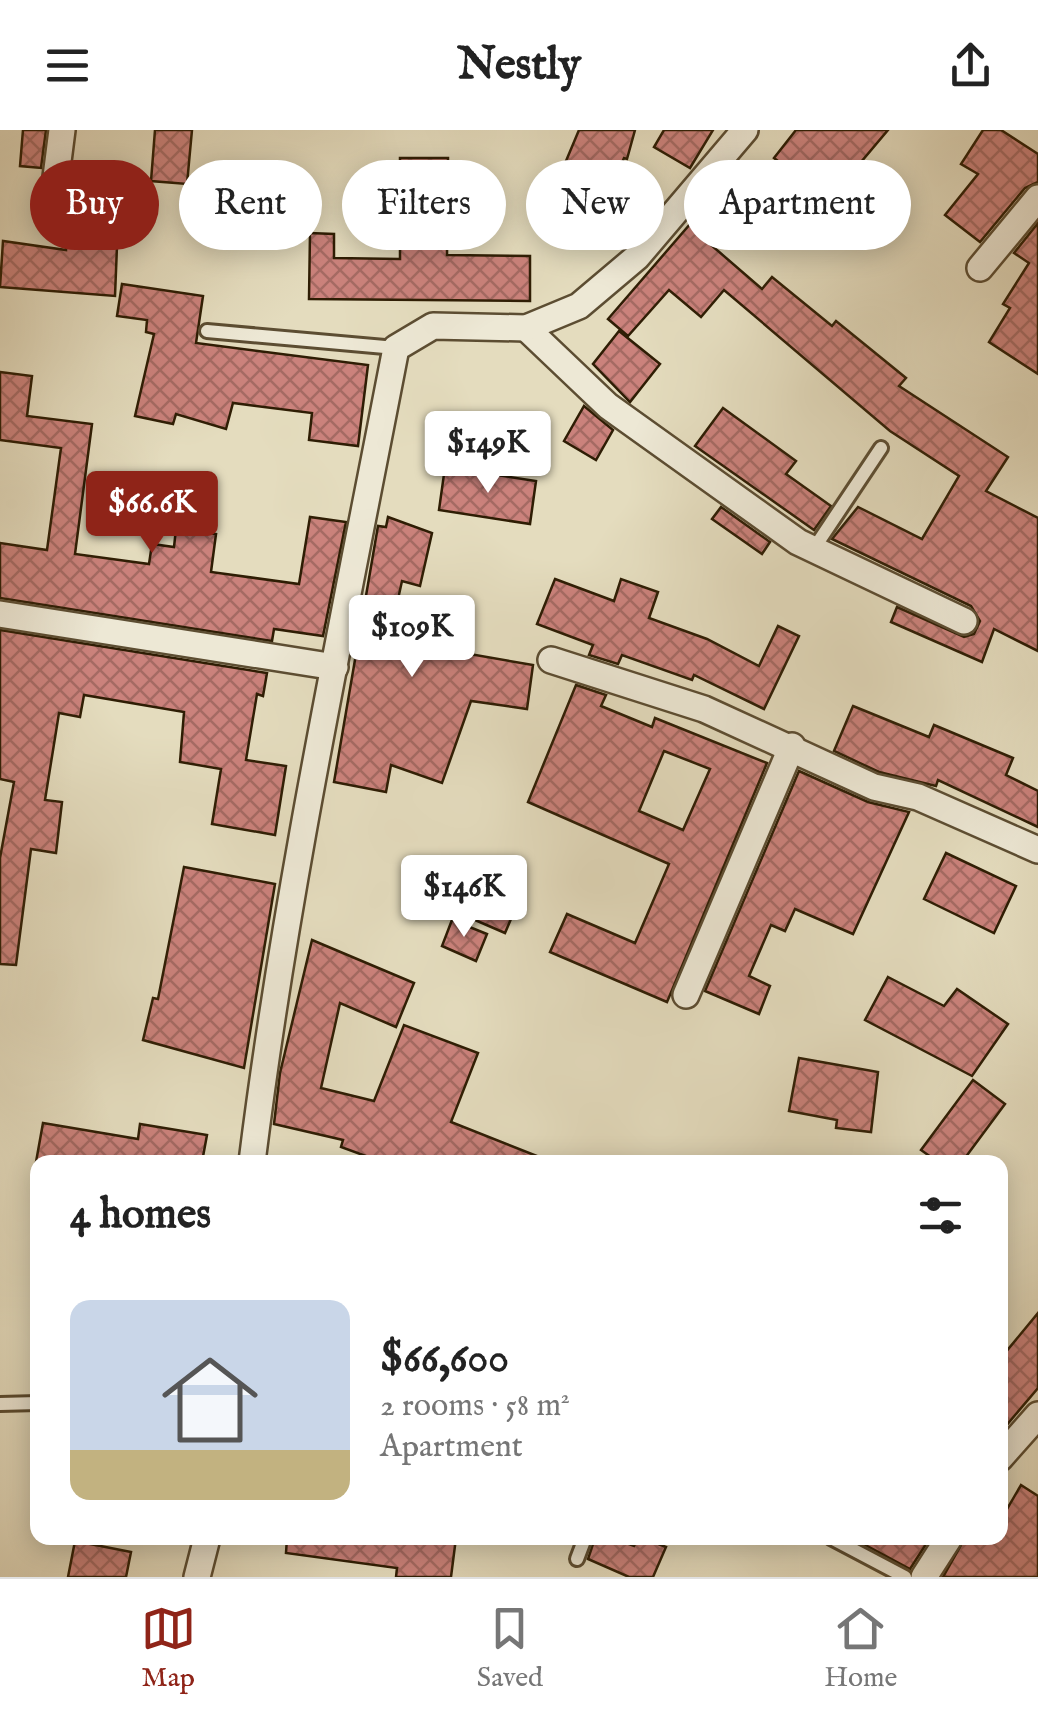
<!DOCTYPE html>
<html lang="en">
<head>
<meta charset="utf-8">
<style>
  :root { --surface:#fff; --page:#f2f2f2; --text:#222; --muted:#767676; --line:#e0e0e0; --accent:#8f2418 }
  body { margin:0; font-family:"IM FELL English",serif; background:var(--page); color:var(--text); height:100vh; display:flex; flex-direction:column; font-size:38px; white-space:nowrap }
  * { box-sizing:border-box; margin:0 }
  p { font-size:32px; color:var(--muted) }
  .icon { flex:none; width:55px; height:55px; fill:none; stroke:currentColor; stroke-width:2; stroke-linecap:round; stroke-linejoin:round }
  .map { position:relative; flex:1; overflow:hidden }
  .side { position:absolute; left:30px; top:1025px; width:978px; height:390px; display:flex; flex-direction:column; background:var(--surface); border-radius:20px; box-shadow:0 5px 25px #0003 }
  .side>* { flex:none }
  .banner { position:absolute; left:30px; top:30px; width:980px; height:90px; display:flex; gap:20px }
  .price { position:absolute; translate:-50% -85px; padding:0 22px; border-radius:10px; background:#fff; color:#222; font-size:32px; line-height:65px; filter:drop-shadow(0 2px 5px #0008) }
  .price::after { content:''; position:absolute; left:50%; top:60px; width:30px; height:22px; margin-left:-15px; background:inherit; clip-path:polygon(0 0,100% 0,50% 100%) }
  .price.selected { background:var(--accent); color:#fff }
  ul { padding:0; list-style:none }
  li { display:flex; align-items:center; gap:30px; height:250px; padding:0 40px }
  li+li { border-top:2px solid var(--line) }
  li span { display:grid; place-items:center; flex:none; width:280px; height:200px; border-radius:20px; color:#555 }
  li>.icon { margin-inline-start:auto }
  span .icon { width:120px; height:120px; fill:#fffc; stroke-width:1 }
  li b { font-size:42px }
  h2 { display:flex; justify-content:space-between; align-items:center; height:120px; padding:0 40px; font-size:42px }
  .tag { padding:0 35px; border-radius:45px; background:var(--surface); box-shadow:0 5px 25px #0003; font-size:35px; line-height:90px }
  .tag.selected { background:var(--accent); color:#fff }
  header { display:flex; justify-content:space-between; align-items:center; height:130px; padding:0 40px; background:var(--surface); font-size:45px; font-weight:800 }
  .menu { display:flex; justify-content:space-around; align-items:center; height:140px; border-top:2px solid var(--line); background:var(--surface); font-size:28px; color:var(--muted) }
  .menu a { display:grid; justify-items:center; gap:5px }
  .menu .selected { color:var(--accent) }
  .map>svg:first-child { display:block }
</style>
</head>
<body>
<header><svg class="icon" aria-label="menu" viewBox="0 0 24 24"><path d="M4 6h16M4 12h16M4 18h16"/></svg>Nestly<svg class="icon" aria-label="share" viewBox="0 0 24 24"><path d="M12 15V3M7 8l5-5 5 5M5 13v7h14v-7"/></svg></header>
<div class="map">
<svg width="1038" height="1447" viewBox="0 0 1038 1447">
  <defs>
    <pattern id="building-cross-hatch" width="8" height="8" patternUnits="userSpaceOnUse" patternTransform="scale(2.5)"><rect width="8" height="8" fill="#cb827c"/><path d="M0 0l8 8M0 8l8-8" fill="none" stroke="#a56a63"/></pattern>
  </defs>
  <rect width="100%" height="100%" fill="#e4dcbe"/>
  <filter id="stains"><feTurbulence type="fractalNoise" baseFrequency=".002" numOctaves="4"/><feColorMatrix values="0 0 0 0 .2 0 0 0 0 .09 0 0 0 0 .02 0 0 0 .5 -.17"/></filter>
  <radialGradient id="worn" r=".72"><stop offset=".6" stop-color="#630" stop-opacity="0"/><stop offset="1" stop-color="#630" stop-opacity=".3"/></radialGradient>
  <!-- building -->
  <g fill="url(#building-cross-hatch)" stroke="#2e1d04" stroke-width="2.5" fill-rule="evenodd">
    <polygon points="23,0 46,0 41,38 20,36"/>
    <polygon points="155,0 192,0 187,54 151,51"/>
    <polygon points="579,0 635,0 627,29 624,28 596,90 550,69"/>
    <polygon points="664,0 713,0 690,38 654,17"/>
    <polygon points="796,0 888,0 829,70 774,28"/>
    <polygon points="983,0 1001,0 1038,24 1038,52 1025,58 980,112 945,85 978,44 961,34"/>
    <polygon points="400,28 448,28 447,125 530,126 530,171 309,169 310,103 334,104 334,128 400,129"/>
    <polygon points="67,62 92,62 90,115 117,116 115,166 0,157 3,111 66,120"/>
    <polygon points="710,71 731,89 710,114 762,159 772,147 832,196 836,191 906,248 899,256 1008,327 986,361 1038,388 1038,521 994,499 982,532 891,492 897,477 964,507 974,504 980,491 971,476 832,409 858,377 922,409 959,346 890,301 724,160 701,187 669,160 628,206 608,189"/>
    <polygon points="1038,93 1038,244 989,212 1010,178 1003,174 1029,133 1014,123"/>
    <polygon points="122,154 203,166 196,213 368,235 358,316 309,310 312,283 233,273 226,299 176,284 173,294 135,286 154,204 146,202 147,190 117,186"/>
    <polygon points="619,201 660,234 630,272 593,234"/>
    <polygon points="0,242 32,246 27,286 92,294 75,424 149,434 152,414 174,417 176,399 216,404 211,442 299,454 310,387 346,392 323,506 274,499 272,511 0,468 0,413 47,420 61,318 0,310"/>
    <polygon points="584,276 613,300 596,330 564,311"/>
    <polygon points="723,278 796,331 786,344 831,376 814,400 695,316"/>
    <polygon points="445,337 536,351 530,394 439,380"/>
    <polygon points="721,377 770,412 762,424 712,389"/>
    <polygon points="388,387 432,403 420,456 402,451 389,510 533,535 527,579 471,571 442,653 391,635 386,662 334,652 378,396 386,397"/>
    <polygon points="555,449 614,471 621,449 658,462 649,488 707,509 759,536 778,496 799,506 764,579 694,545 692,550 622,525 618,534 589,525 593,515 537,494"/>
    <polygon points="0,500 267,543 263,566 257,564 246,630 286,636 275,705 212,694 221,639 180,632 184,582 84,565 80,587 59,583 45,670 62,672 56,723 31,719 16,835 0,834 0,728 14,652 0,649"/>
    <path d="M576 555 606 565 601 576 652 597 655 588 767 633 667 872 550 822 567 784 635 813 669 734 528 672ZM664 621 710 639 683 700 639 681Z"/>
    <polygon points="853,576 929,607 934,595 1013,628 1006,645 1038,661 1038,697 938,650 936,656 879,642 834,621"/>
    <polygon points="799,641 868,672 909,682 853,804 795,779 785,801 771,795 749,846 770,856 759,884 705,861"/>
    <polygon points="946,723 1016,756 994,803 924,769"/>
    <polygon points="184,737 275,754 244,938 143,910 153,868 158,869"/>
    <polygon points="492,750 522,763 505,803 475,790"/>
    <polygon points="452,790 487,804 476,831 442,816"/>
    <polygon points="312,810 414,853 396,897 340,873 321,958 374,971 404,895 478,923 451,992 552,1032 382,1032 341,1017 343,1010 274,994 280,943"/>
    <polygon points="888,847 944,876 957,859 1008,894 972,946 865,890"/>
    <polygon points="799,928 878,942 871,1002 836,998 837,990 789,981"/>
    <polygon points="973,950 1005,974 962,1032 938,1032 921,1020"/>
    <polygon points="43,993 138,1009 140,994 207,1005 202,1032 36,1032"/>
    <polygon points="1038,1183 1038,1258 1000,1303 1000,1229"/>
    <polygon points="1021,1355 1038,1366 1038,1447 943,1447 965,1408 1000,1408 1000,1391"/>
    <polygon points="287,1408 456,1408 451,1447 396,1447 397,1438 286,1423"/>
    <polygon points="595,1408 613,1408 634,1416 638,1408 643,1408 666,1417 653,1447 629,1447 588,1429"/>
    <polygon points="860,1408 930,1408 910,1439 858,1411"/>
    <polygon points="75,1411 131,1422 126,1447 68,1447"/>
  </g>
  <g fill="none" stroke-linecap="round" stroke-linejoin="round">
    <defs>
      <g id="service">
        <polyline points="207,201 396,218"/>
        <polyline points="813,420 881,318"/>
        <polyline points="0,1274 38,1273"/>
        <polyline points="831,1408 905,1447"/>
        <polyline points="577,1429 585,1408"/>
      </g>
      <g id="minor">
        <polyline points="56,47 62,0"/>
        <polyline points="980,138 1038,68"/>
        <polyline points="526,198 608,276 798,412 964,491"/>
        <polyline points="0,484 335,537"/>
        <polyline points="551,530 704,579 874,657 918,667 1038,720"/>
        <polyline points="686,865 792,616"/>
        <path d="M252 1032C286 759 344 488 396 218L433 196 526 198 579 176 637 127 745 0"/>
        <polyline points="1000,1328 1038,1285"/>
        <polyline points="197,1447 207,1408"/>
        <polyline points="924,1447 949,1408"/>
      </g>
    </defs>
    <!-- service casing -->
    <use href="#service" stroke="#5c4d32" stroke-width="18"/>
    <!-- minor casing -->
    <use href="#minor" stroke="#5c4d32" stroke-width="30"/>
    <!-- service -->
    <use href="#service" stroke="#ede8d5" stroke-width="12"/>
    <!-- minor -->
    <use href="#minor" stroke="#ede8d5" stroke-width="25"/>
  </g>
  <rect width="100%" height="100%" filter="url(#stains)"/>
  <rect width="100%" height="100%" fill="url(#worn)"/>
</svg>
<b class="price" style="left:488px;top:366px">$149K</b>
<b class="price selected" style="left:152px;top:426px">$66.6K</b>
<b class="price" style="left:412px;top:550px">$109K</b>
<b class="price" style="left:464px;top:810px">$146K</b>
<div class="banner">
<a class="tag selected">Buy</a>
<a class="tag">Rent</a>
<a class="tag">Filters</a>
<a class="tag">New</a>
<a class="tag">Apartment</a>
</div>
<section class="side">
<h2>4 homes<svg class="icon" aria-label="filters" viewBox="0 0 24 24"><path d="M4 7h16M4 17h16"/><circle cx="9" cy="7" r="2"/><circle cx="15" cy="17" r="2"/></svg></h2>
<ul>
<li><span style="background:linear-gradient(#c9d6e8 75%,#c2b280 0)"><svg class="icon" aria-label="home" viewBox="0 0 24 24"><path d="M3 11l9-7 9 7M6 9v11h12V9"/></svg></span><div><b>$66,600</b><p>2 rooms · 58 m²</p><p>Apartment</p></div></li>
</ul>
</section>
</div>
<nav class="menu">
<a class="selected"><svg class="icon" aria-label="map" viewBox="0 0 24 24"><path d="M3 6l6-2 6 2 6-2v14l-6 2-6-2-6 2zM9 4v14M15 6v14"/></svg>Map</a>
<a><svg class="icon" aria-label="saved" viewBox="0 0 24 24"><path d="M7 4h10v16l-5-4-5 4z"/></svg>Saved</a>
<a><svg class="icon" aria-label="home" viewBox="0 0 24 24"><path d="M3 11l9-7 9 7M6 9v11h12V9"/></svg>Home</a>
</nav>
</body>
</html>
